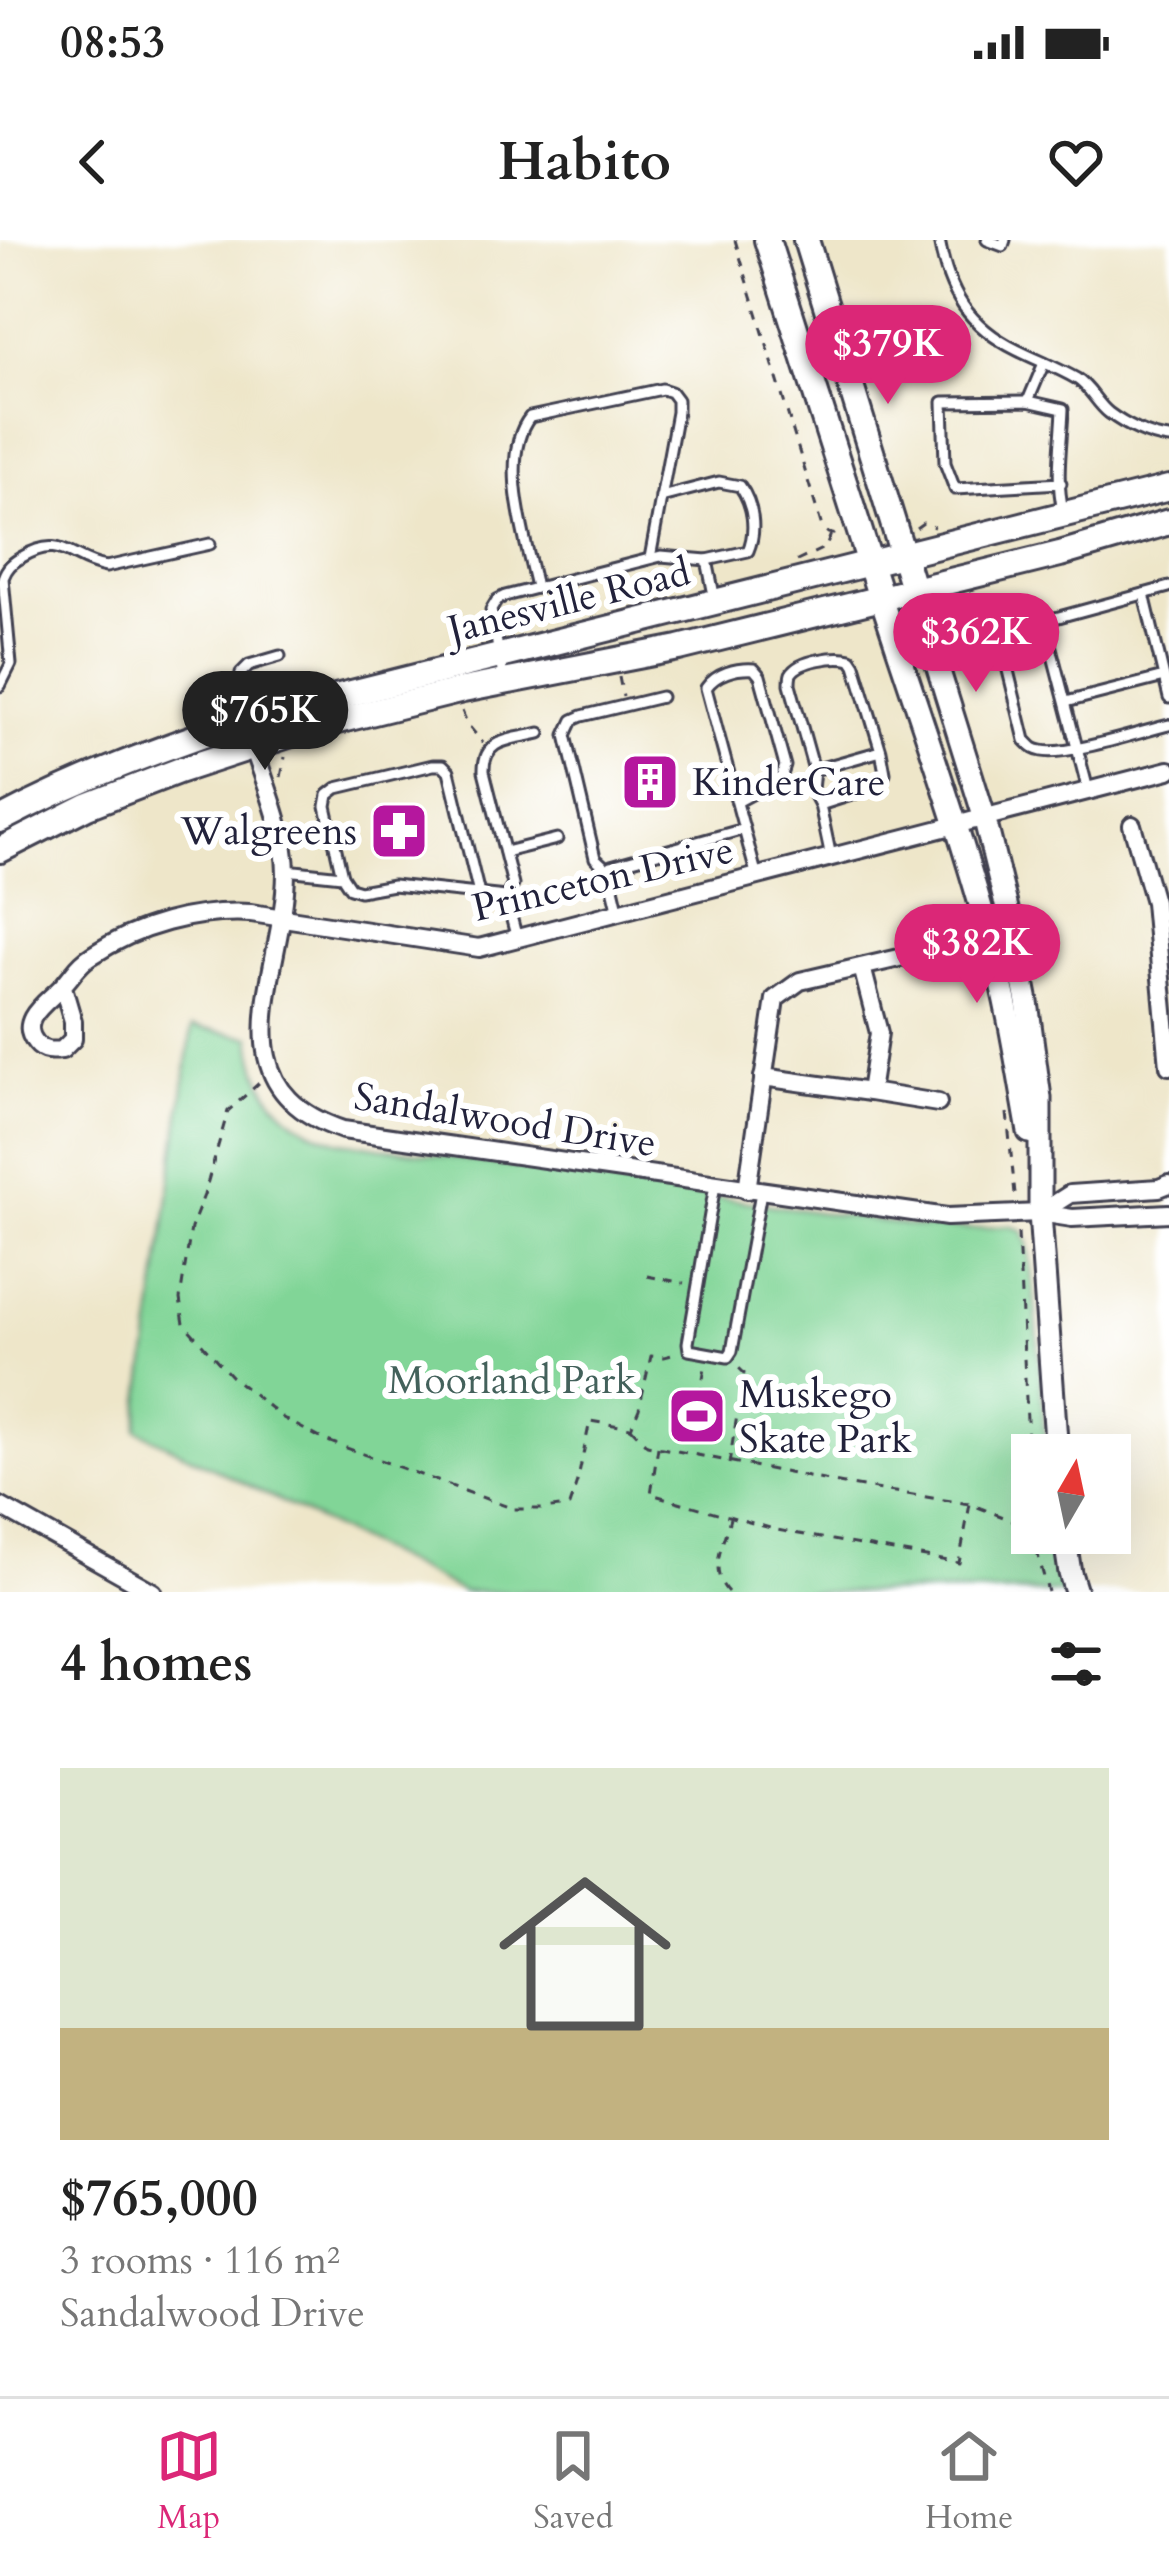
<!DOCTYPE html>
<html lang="en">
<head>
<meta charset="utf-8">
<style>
  :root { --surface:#fff; --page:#f2f2f2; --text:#222; --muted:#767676; --line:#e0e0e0; --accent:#db2777 }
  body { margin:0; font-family:Cardo,serif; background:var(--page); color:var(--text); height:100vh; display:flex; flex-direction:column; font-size:45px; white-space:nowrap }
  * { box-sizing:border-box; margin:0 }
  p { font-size:39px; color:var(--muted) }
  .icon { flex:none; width:66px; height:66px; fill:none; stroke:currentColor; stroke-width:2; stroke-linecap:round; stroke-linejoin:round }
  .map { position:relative; height:1352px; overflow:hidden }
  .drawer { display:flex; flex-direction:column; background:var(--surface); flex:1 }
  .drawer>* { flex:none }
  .needle { width:78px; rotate:9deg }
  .tools { position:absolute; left:1011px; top:1194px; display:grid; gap:24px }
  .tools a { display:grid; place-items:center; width:120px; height:120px; border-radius:0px; background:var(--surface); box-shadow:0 12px 48px #0002; font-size:60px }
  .price { position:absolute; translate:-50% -102px; padding:0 27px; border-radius:42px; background:var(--accent); color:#fff; font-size:39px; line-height:78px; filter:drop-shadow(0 3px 6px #0008) }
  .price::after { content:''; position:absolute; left:50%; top:72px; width:36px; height:27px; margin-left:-18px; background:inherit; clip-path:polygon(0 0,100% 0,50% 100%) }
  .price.on { background:#222; color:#fff }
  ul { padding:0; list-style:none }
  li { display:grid; align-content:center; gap:24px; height:636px; padding:0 60px }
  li+li { border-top:3px solid var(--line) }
  li span { display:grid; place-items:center; height:372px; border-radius:0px; color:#555 }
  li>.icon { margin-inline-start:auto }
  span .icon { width:216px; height:216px; fill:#fffc; stroke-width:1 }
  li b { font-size:51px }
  h2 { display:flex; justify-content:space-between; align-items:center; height:144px; padding:0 60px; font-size:51px }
  .status { display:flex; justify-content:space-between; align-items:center; height:84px; padding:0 60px; background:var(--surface); direction:ltr }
  .status svg { height:33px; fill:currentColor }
  header { display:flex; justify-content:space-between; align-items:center; height:156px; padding:0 60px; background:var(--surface); font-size:54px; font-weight:600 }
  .menu { display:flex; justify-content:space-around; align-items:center; height:168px; border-top:3px solid var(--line); background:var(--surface); font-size:33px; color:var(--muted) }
  .menu a { display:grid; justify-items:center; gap:6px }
  .menu .on { color:var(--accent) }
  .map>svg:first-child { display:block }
</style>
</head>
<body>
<div class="status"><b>08:53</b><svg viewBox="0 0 49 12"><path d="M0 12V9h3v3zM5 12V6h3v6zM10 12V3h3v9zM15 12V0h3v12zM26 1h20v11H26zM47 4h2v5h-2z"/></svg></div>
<header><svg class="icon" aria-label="back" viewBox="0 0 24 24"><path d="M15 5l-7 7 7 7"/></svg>Habito<svg class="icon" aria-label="heart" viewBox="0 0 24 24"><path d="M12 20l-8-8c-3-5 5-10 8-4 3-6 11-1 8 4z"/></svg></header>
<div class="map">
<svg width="1169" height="1352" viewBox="0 0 1169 1352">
  <rect width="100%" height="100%" fill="#fff"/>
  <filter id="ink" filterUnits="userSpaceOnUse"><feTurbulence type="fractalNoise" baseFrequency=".00833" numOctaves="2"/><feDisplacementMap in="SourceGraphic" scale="24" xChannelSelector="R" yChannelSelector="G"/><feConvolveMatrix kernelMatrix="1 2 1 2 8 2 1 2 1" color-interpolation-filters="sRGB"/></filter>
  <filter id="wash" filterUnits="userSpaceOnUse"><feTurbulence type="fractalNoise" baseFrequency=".004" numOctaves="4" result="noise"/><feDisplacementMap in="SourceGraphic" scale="48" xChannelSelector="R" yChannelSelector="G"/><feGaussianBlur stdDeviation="2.7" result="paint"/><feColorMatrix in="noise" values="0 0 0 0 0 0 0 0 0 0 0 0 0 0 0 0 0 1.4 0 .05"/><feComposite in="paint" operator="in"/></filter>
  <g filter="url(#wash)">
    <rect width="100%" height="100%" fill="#eee6c9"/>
    <!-- green -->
    <path fill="#81d597" stroke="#527c69" stroke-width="3" d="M192 787 251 797C257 853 284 885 338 901L919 987 970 989 1009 986 1022 990 1028 1003 1036 1073 1046 1215H1032V1293H1052L1064 1352H463L137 1190Z"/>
  </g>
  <g filter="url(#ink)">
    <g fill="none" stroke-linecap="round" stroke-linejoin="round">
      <defs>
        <g id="service">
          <path d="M939 0C948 52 968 86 1017 110 1037 120 1058 128 1077 139 1090 147 1097 164 1109 173 1125 185 1149 197 1169 199"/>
          <polyline points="987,0 1003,6 1005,0"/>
          <polyline points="1028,161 1044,123"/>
          <path d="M1061 243 955 249 945 223 943 162 1028 161 1063 169C1062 199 1055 241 1063 269"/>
          <path d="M661 257 719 242 740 246C753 264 757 290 748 311L707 320"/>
          <path d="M536 347C526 301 498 217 530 177L662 149 671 152 677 160V172L650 318"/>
          <polyline points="1144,354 1169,458"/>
          <path d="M1044 381C1026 385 1007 386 1002 406L1025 500C1032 507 1032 509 1042 511 1067 516 1140 492 1169 485"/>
          <polyline points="504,442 491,370 497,360 505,356 661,316 707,320 715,360"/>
          <path d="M0 446 11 424 3 338C7 327 12 323 22 317 62 293 70 321 106 327L210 304"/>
          <polyline points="1066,462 1164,437"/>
          <polyline points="244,480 238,457 241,433 249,425 280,416"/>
          <polyline points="814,530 812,550 820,565"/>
          <polyline points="1088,550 1044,381 1169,347"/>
          <path d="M737 562 781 538 785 526 760 436 754 429C736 428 716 433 706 448L757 637"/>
          <polyline points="505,612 557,599"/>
          <path d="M831 617 820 565 873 548 882 543 885 533 881 511 855 425 851 419C837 415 799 420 791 434 790 437 790 441 790 444L814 530 881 511"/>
          <polyline points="286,630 342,636 350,648 360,651 393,645 506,657"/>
          <polyline points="609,631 595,618 566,495 573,480 582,476 661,457"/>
          <polyline points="342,636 326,566 328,555 337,548 433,525 443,525 449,531 479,654"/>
          <polyline points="619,673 609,631 611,626 744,589"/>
          <path d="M517 699 506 657 513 645 484 531C483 497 513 500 540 493"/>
          <polyline points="715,945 688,1103 689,1110 728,1117 732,1111 761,952"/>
        </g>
        <g id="minor">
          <path d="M250 498C263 537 286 591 286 633 285 731 211 846 343 890L947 977 1040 973 1072 978 1169 973"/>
          <polyline points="1132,585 1154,662 1169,826"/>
          <polyline points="862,727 879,793 870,852 938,863"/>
          <path d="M63 747 73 781V799L62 810C52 811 43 812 36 803 15 778 53 759 65 743 74 733 79 723 91 716 138 685 195 670 251 673L479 708 1169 530"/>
          <polyline points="763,837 870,852"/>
          <polyline points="747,950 775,759 800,741 908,716"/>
          <polyline points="1040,973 1070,954 1159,948 1169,944"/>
          <polyline points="0,1266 153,1352"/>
        </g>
        <g id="tertiary">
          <polyline points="914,351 984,576 1015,701 1027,762 1040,858 1040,973 1057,1215"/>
          <path d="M881 358C919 475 961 591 993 711 1009 770 1018 831 1029 892"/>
          <polyline points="1064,1293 1070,1333 1076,1352"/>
        </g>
        <g id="secondary">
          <polyline points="767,0 881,358"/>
          <polyline points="806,0 914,351"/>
          <path d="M0 580C79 538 160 509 244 480L1169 248"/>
          <polyline points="0,610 87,566 178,531 313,487 463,450 679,408 1060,314 1169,282"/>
        </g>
      </defs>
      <!-- service casing -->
      <use href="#service" stroke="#413f50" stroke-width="15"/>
      <!-- minor casing -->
      <use href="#minor" stroke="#413f50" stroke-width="22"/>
      <!-- tertiary casing -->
      <use href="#tertiary" stroke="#413f50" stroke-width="27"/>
      <!-- secondary casing -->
      <use href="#secondary" stroke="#413f50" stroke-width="30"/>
      <!-- path -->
      <g stroke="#413f50" stroke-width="3" stroke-dasharray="9 9" stroke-linecap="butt">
        <polyline points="735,0 822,287 828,293 842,296"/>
        <polyline points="916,288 923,283 934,287"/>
        <polyline points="797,321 826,307 831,294"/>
        <polyline points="619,437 623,457"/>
        <polyline points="462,471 468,485 483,503"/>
        <polyline points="281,537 285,517"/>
        <polyline points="295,586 315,582"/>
        <polyline points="259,843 228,871 204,955 191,988 180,1059 184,1084 231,1136 283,1178 322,1199 514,1269 543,1269 569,1266 578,1239 590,1181 631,1188 639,1169 651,1116 664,1117 676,1114"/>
        <polyline points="1007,873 1015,954"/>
        <polyline points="1018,993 1032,1284"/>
        <polyline points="647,1036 684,1043"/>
        <polyline points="700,1156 705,1127"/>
        <polyline points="631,1188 647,1205 844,1244 970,1264 1032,1288"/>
        <polyline points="658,1207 651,1254 777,1290 959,1323 970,1264"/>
        <polyline points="729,1224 744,1133 737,1126"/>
        <polyline points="1032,1293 1048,1352"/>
        <path d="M728 1352C708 1331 723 1305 730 1278"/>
      </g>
      <!-- service -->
      <use href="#service" stroke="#fff" stroke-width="9"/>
      <!-- minor -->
      <use href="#minor" stroke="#fff" stroke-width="16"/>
      <!-- tertiary -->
      <use href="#tertiary" stroke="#fff" stroke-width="21"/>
      <!-- secondary -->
      <use href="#secondary" stroke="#fff" stroke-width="24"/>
    </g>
  </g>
  <!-- icons -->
  <defs>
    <symbol id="building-square" viewBox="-11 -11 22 22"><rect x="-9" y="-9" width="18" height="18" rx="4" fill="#b5179e" stroke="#fff"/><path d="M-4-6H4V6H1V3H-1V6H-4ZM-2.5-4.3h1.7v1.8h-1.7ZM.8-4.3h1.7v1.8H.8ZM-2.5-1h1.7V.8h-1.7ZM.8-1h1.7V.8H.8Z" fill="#fff"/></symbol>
    <symbol id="pharmacy-square" viewBox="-11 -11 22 22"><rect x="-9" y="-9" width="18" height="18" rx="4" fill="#b5179e" stroke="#fff"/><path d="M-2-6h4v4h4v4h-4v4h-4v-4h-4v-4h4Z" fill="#fff"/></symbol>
    <symbol id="stadium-square" viewBox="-11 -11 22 22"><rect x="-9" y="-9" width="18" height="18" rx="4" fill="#b5179e" stroke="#fff"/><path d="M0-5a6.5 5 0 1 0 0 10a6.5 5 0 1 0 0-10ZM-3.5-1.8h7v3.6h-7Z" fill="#fff"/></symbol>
  </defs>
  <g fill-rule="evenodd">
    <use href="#building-square" x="617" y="509" width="66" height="66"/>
    <use href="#pharmacy-square" x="366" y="558" width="66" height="66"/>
    <use href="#stadium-square" x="664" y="1143" width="66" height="66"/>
  </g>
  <g text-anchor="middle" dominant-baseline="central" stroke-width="12" stroke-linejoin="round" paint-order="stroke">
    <!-- street labels -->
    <g font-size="39" fill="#22223b" stroke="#fff">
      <text transform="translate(569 361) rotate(-14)">Janesville Road</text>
      <text transform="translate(603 639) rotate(-13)">Princeton Drive</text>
      <text transform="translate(505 880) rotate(9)">Sandalwood Drive</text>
    </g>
    <!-- poi labels -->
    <g font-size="39" fill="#22223b" stroke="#fff" text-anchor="start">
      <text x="692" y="542">KinderCare</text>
      <text x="357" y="591" text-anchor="end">Walgreens</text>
      <text x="739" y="1154">Muskego<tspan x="739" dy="45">Skate Park</tspan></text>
    </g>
    <!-- park labels -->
    <g font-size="39" fill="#43615b" stroke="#fff">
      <text x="512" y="1140">Moorland Park</text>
    </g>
  </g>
</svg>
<div class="tools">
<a><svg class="needle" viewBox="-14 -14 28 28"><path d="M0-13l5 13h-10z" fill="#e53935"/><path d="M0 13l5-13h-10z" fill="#767676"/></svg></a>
</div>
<b class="price" style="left:888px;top:167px">$379K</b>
<b class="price" style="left:976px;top:455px">$362K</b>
<b class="price on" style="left:265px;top:533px">$765K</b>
<b class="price" style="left:977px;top:766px">$382K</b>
</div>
<section class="drawer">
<h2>4 homes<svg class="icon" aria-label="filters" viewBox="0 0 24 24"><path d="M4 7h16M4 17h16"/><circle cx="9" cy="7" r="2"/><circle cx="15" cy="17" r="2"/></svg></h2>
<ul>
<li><span style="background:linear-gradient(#dfe7d0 70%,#c2b280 0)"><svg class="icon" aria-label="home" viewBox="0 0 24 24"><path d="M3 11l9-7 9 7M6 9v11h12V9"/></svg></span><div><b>$765,000</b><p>3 rooms · 116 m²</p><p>Sandalwood Drive</p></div></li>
</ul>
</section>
<nav class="menu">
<a class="on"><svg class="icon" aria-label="map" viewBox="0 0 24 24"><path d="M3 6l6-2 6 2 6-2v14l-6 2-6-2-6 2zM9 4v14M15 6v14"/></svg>Map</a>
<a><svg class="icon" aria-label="saved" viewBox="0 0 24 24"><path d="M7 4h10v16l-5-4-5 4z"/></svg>Saved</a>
<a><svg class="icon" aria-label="home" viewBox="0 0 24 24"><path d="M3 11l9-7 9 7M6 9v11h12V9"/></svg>Home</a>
</nav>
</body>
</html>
